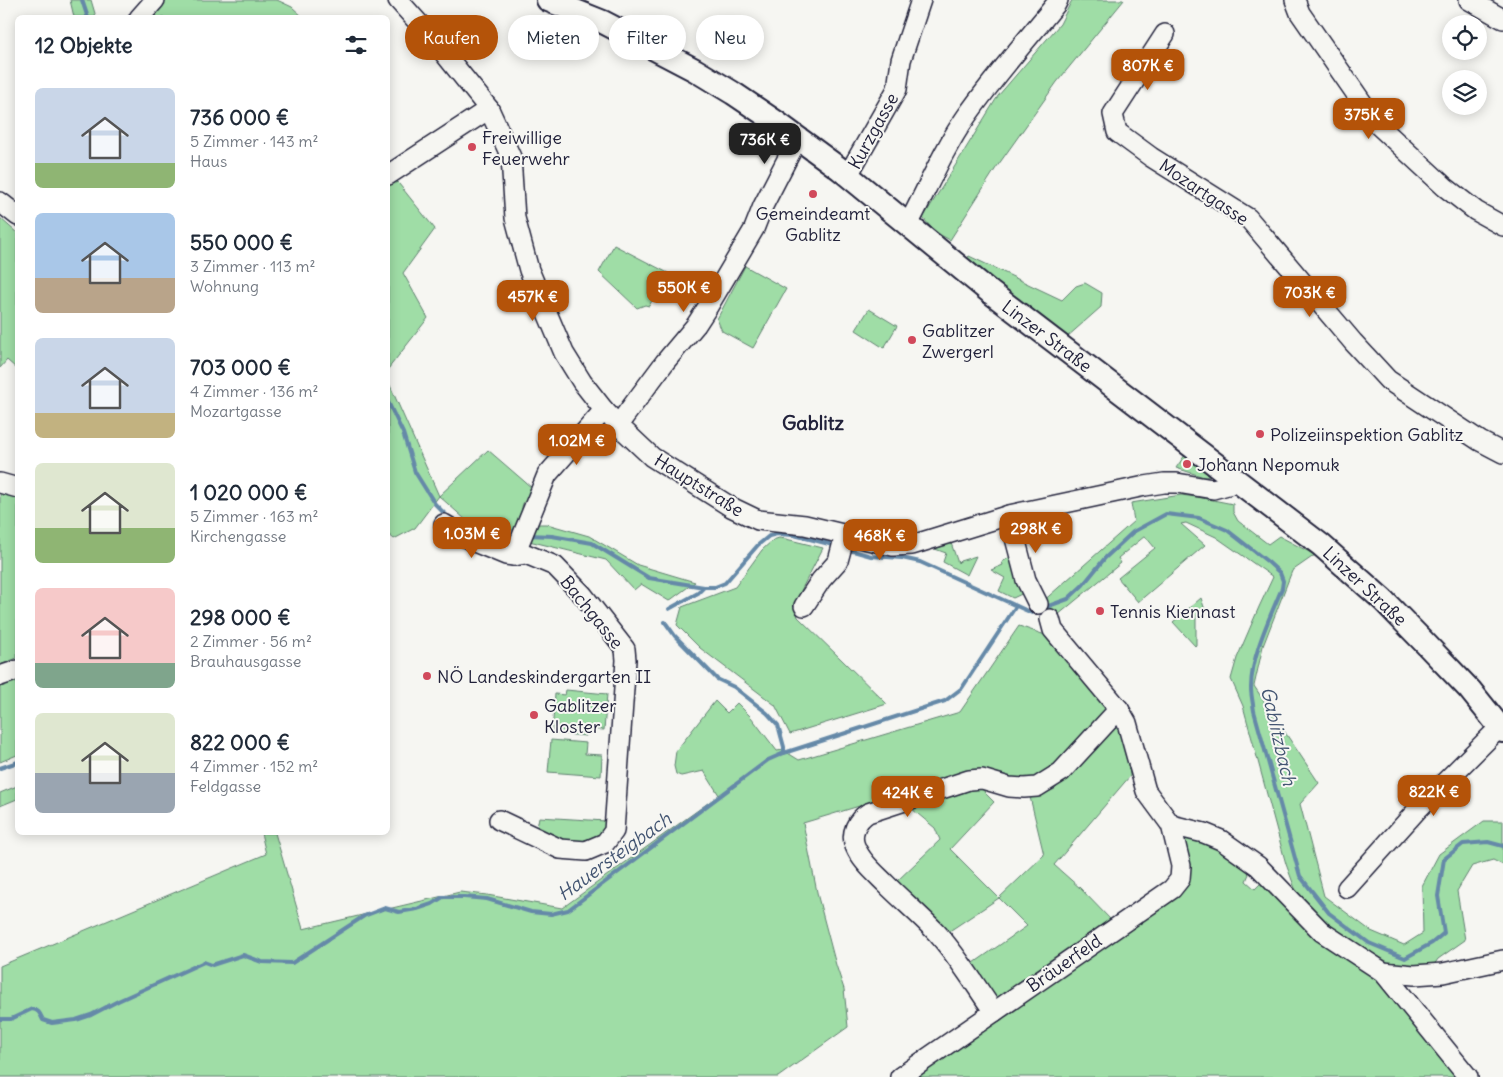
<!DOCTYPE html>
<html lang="de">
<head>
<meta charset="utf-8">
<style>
  :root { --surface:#fff; --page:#f2f2f3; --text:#1f2937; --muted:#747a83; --accent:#b45309 }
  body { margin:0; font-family:Delius,sans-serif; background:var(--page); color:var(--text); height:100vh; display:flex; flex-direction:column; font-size:19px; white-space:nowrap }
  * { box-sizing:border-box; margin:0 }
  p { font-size:16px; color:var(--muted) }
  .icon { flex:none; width:28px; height:28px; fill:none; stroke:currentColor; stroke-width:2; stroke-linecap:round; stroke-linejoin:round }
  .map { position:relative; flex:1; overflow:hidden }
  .side { position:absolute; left:15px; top:15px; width:375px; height:820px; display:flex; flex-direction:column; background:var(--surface); border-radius:8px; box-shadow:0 2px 12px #0003 }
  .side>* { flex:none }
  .top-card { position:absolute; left:405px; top:15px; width:475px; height:45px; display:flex; gap:10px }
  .controls { position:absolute; left:1442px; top:15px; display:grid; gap:10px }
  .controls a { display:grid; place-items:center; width:45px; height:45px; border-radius:50%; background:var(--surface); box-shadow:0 2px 12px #0003; font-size:25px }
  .price { position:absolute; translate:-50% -42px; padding:0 11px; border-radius:10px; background:var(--accent); color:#fff; font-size:16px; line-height:32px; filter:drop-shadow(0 1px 2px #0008) }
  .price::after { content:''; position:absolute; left:50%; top:30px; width:15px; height:11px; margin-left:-8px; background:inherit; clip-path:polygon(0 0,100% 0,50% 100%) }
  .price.current { background:#222; color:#fff }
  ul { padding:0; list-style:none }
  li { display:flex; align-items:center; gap:15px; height:125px; padding:0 20px }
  li span { display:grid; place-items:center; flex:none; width:140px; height:100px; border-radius:8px; color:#555 }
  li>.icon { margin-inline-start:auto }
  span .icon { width:60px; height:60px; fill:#fffc; stroke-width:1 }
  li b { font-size:21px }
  h2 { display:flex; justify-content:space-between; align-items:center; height:60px; padding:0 20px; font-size:21px }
  .chip { padding:0 18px; border-radius:22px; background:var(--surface); box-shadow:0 2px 12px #0003; font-size:18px; line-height:45px }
  .chip.current { background:var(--accent); color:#fff }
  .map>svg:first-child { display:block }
</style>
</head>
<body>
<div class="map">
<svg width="1503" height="1077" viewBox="0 0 1503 1077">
  <rect width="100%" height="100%" fill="#f6f6f2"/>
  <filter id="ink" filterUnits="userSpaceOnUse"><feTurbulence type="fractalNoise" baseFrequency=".02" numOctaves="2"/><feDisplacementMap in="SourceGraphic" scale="10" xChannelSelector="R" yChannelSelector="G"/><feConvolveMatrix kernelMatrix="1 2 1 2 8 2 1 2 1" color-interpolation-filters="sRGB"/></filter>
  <g filter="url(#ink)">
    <!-- green -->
    <g fill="#9fdda6" stroke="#608070">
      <polygon points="70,0 91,0 96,17 74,17"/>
      <polygon points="161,0 277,0 292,7 303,17 145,18"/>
      <polygon points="1072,0 1124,0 1057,82 996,168 950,240 935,232 923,218 998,96 1060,24"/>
      <polygon points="395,179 435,229 403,273 428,318 388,369 388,184"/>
      <polygon points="0,218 17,233 17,369 7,360 0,368"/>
      <polygon points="614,245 668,273 649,306 645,305 637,308 599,272"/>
      <polygon points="969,256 1062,300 1076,286 1085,283 1102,293 1101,307 1067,337 965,261"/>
      <polygon points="745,266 786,289 753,348 722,331 717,319"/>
      <polygon points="869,309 897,326 884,348 856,330"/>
      <path d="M388 381 439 496 488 450 532 488 528 493 532 496C526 500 522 501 522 509L527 512 519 530H489L464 527 466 520 439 496 415 528 394 539 388 534Z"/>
      <polygon points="1185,455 1213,476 1204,477 1176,468"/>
      <polygon points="0,490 18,496 17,658 0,665"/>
      <polygon points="1181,495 1203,498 1233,504 1233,512 1238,521 1268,544 1279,536 1315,555 1292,571 1263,646 1254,686 1319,783 1300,804 1324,896 1371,931 1404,945 1423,933 1422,886 1439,854 1484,821 1503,821 1503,865 1493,860 1472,866 1457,891 1465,940 1438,959 1431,969 1400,969 1333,930 1296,891 1286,864 1243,706 1231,679 1237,658 1259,607 1273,577 1216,537 1186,523 1181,524 1205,545 1138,602 1118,578 1155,548 1145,536 1118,558 1121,563 1058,615 1051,615 1041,603 1134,521 1131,503"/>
      <polygon points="535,524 547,524 589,536 638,565 695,582 669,601 641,584 634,590 606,560 529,541"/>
      <polygon points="779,538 786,539 823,548 794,604 798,617 887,704 790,734 775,705 700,648 677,625 682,607 735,587 762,550 773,540"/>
      <polygon points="951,543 958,563 960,561 976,556 967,575 943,562 946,553 935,549"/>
      <polygon points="1012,556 1026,592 1013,598 999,591 1005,578 991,570 1003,565 1002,562"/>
      <polygon points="1201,598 1206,613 1196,616 1196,645 1195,646 1173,622"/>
      <polygon points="1019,626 1054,638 1109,712 1099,718 1055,765 1045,773 1021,782 866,804 803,823 818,897 836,965 844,989 848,1027 778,1077 0,1077 0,966 266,854 261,833 275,833 303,929 460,892 487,895 562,908 719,795 704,771 681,776 676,774 674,766 676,751 715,701 727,713 737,703 751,717 777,751 783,750 799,760 960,712"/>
      <polygon points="17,679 17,755 0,762 0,685"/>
      <polygon points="566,690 607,694 604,730 587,729 586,736 552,733 555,694 565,695"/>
      <polygon points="1116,728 1122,733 1128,757 1130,776 1054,865 1080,888 1111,920 996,1000 971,965 1027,926 999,898 948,932 937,918 897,881 940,840 935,828 912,809 974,789 981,788 986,789 984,792 994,802 950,849 999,898 1044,855 1030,797 1041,795 1055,789"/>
      <polygon points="551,740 586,743 585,754 602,755 601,776 548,772"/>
      <polygon points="17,786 17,799 0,806 0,793"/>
      <polygon points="539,817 606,821 603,835 577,846 536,833"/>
      <polygon points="1185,838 1208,840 1250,871 1248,873 1249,874 1246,881 1255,889 1263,881 1365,964 1459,1077 912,1077 1175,895 1182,842"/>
    </g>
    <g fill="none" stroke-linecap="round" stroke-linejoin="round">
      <!-- stream -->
      <g stroke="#6589a8" stroke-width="4">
        <polyline points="82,0 88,18"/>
        <polyline points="388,402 403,433 415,472 435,504 449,518"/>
        <polyline points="471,531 516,535"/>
        <polyline points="528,535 552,536 592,543 649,578 704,587 715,587 725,583 758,545 769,536 777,534 794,535 837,546"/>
        <polyline points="846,549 871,556 902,558 920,562 1032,613 1036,611"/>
        <path d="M1043 608 1068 599 1083 585 1105 558 1133 532 1166 514 1199 518 1227 530 1268 562 1280 573 1283 581 1282 588C1270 617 1251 656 1251 688 1251 695 1253 703 1254 711L1300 876 1329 913 1369 943 1405 958 1432 943 1444 933 1438 896 1444 859 1463 844 1488 842 1503 846"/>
        <polyline points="669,609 698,593 704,587"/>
        <polyline points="784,753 945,701 962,688 1016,606"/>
        <polyline points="0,768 18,762"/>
        <path d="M0 1019H11L32 1009C39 1010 40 1014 43 1020L52 1023 76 1020 91 1015 118 1001 204 962 212 965 243 955 262 962 292 963 364 916 385 908 399 912 417 909 432 904 443 897H464L487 899 531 912 551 914 568 910 768 760 784 753V747L778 725 767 713 734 687 717 679 675 636 665 622"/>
      </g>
      <defs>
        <g id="minor">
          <polyline points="398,0 432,38 489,109 511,157 515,218 529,270 564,353 582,382 604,410 618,425 652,457 731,507 758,520 805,525 893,546 912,545 1009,515 1145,486 1164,483 1177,483 1213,489 1239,482"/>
          <polyline points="1295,0 1300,13 1377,124 1445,187 1476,211 1503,226"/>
          <polyline points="1469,0 1503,19"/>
          <polyline points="139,18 155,0"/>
          <polyline points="1165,34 1113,114 1117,132 1151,157 1248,218 1353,342 1388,380 1480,441 1503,453"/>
          <polyline points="388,175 489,109"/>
          <polyline points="848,175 897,89 901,60 921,0"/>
          <polyline points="0,202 18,216"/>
          <path d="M908 225C927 189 943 150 966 117 993 78 1026 41 1056 4L1058 0"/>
          <polyline points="618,425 665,362 696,325 709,305 754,229 763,206 798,138"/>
          <polyline points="0,483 18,488"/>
          <polyline points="1009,515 1026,580 1038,604"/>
          <polyline points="444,524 472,541 506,555 514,556 526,554 555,566 583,595 625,649 626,660 614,831 605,843 586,851 560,849 499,820"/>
          <polyline points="514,556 547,475 604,410"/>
          <polyline points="804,606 821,580 838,561 845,535"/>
          <polyline points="1050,619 1053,630 1119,709 1127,723 1146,791 1171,825 1204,833 1221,840 1258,866 1322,932 1383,972 1414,975 1443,973 1503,960"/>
          <polyline points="0,676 18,670"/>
          <polyline points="1347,888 1419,808 1500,727"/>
          <polyline points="1383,972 1468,1077"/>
          <path d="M994 1012C975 985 958 956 936 932 920 915 902 900 886 884 874 872 861 861 855 846 850 833 857 820 868 813L969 780 982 779 1009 787 1024 788 1037 787 1061 772 1119 709"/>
          <polyline points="900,1077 1172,889 1180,879 1181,866 1171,825"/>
        </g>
        <polyline id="major" points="548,0 603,22 695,70 733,93 776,122 840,169 990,292 1321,545 1383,600 1423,641 1470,690 1503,731"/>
      </defs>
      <!-- minor casing -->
      <use href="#minor" stroke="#22223b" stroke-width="22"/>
      <!-- major casing -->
      <use href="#major" stroke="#22223b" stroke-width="26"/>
      <!-- minor -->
      <use href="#minor" stroke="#f6f6f2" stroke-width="19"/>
      <!-- major -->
      <use href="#major" stroke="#f6f6f2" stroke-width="22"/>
    </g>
  </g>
  <!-- markers -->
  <g fill="#d1495b" stroke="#f6f6f2" stroke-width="2">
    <circle cx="472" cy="147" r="5"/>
    <circle cx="813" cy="194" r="5"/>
    <circle cx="912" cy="340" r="5"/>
    <circle cx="1260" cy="434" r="5"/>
    <circle cx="1187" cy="464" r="5"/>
    <circle cx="1100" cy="611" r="5"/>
    <circle cx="427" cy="676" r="5"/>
    <circle cx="534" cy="715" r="5"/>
  </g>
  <g text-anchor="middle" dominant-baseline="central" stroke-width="4" stroke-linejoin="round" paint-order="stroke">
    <!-- street labels -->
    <g font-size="18" fill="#22223b" stroke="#f6f6f2">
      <text transform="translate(873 131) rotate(-61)">Kurzgasse</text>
      <text transform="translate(1204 192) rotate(34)">Mozartgasse</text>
      <text transform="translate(1047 336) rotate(37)">Linzer Straße</text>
      <text transform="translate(699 485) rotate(32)">Hauptstraße</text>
      <text transform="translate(1365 586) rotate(43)">Linzer Straße</text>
      <text transform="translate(592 612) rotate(51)">Bachgasse</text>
      <text transform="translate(1064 963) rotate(-35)">Bräuerfeld</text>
    </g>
    <!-- poi labels -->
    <g font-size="18" fill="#22223b" stroke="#f6f6f2" text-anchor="start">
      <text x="482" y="137">Freiwillige<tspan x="482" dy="21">Feuerwehr</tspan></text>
      <text x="813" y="213" text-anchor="middle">Gemeindeamt<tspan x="813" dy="21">Gablitz</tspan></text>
      <text x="922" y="330">Gablitzer<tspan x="922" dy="21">Zwergerl</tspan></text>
      <text x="1270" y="434">Polizeiinspektion Gablitz</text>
      <text x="1197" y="464">Johann Nepomuk</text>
      <text x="1110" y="611">Tennis Kiennast</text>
      <text x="437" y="676">NÖ Landeskindergarten II</text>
      <text x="544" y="705">Gablitzer<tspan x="544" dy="21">Kloster</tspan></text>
    </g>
    <!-- water labels -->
    <g font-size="19" font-style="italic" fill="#435572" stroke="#f6f6f2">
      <text transform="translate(1279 736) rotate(77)">Gablitzbach</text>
      <text transform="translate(614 856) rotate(-36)">Hauersteigbach</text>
    </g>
    <!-- quarter labels -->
    <g font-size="20" font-weight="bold" fill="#22223b" stroke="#f6f6f2">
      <text x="813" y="422">Gablitz</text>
    </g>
  </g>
</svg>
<div class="controls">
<a><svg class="icon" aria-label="locate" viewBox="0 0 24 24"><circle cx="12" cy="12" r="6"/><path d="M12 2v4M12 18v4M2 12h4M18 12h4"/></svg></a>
<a><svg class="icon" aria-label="layers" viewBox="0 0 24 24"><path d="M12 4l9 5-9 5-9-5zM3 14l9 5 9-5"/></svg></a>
</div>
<b class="price" style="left:1148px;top:91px">807K €</b>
<b class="price" style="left:1369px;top:140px">375K €</b>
<b class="price current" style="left:765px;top:165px">736K €</b>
<b class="price" style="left:684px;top:313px">550K €</b>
<b class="price" style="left:1310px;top:318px">703K €</b>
<b class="price" style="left:533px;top:322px">457K €</b>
<b class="price" style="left:577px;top:466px">1.02M €</b>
<b class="price" style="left:1036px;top:554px">298K €</b>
<b class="price" style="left:472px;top:559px">1.03M €</b>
<b class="price" style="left:880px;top:561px">468K €</b>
<b class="price" style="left:1434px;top:817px">822K €</b>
<b class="price" style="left:908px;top:818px">424K €</b>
<div class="top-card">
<a class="chip current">Kaufen</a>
<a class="chip">Mieten</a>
<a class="chip">Filter</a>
<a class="chip">Neu</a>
</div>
<section class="side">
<h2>12 Objekte<svg class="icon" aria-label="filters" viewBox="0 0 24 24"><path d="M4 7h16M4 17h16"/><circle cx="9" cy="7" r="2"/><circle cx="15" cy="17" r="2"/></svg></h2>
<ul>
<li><span style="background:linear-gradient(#c9d6e8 75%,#8fb573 0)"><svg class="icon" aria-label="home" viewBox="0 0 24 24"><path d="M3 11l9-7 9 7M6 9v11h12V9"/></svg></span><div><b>736 000 €</b><p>5 Zimmer · 143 m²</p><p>Haus</p></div></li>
<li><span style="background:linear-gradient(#a9c7e8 65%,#b9a48a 0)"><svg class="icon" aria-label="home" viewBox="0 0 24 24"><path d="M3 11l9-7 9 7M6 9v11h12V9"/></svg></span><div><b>550 000 €</b><p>3 Zimmer · 113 m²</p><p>Wohnung</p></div></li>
<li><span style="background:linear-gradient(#c9d6e8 75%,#c2b280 0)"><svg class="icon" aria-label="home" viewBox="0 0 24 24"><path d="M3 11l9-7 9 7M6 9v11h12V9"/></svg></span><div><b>703 000 €</b><p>4 Zimmer · 136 m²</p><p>Mozartgasse</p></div></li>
<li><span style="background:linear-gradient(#dfe7d0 65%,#8fb573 0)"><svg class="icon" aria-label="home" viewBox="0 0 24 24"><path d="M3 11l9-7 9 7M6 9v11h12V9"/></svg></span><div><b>1 020 000 €</b><p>5 Zimmer · 163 m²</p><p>Kirchengasse</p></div></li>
<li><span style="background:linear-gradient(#f6c9c9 75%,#7fa58c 0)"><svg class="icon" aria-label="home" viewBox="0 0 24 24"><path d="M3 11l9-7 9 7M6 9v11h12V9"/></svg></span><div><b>298 000 €</b><p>2 Zimmer · 56 m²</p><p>Brauhausgasse</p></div></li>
<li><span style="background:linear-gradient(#dfe7d0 60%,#9aa5b1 0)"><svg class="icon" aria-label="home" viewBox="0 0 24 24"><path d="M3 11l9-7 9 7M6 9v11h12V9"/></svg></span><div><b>822 000 €</b><p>4 Zimmer · 152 m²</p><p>Feldgasse</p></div></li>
</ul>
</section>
</div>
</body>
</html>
